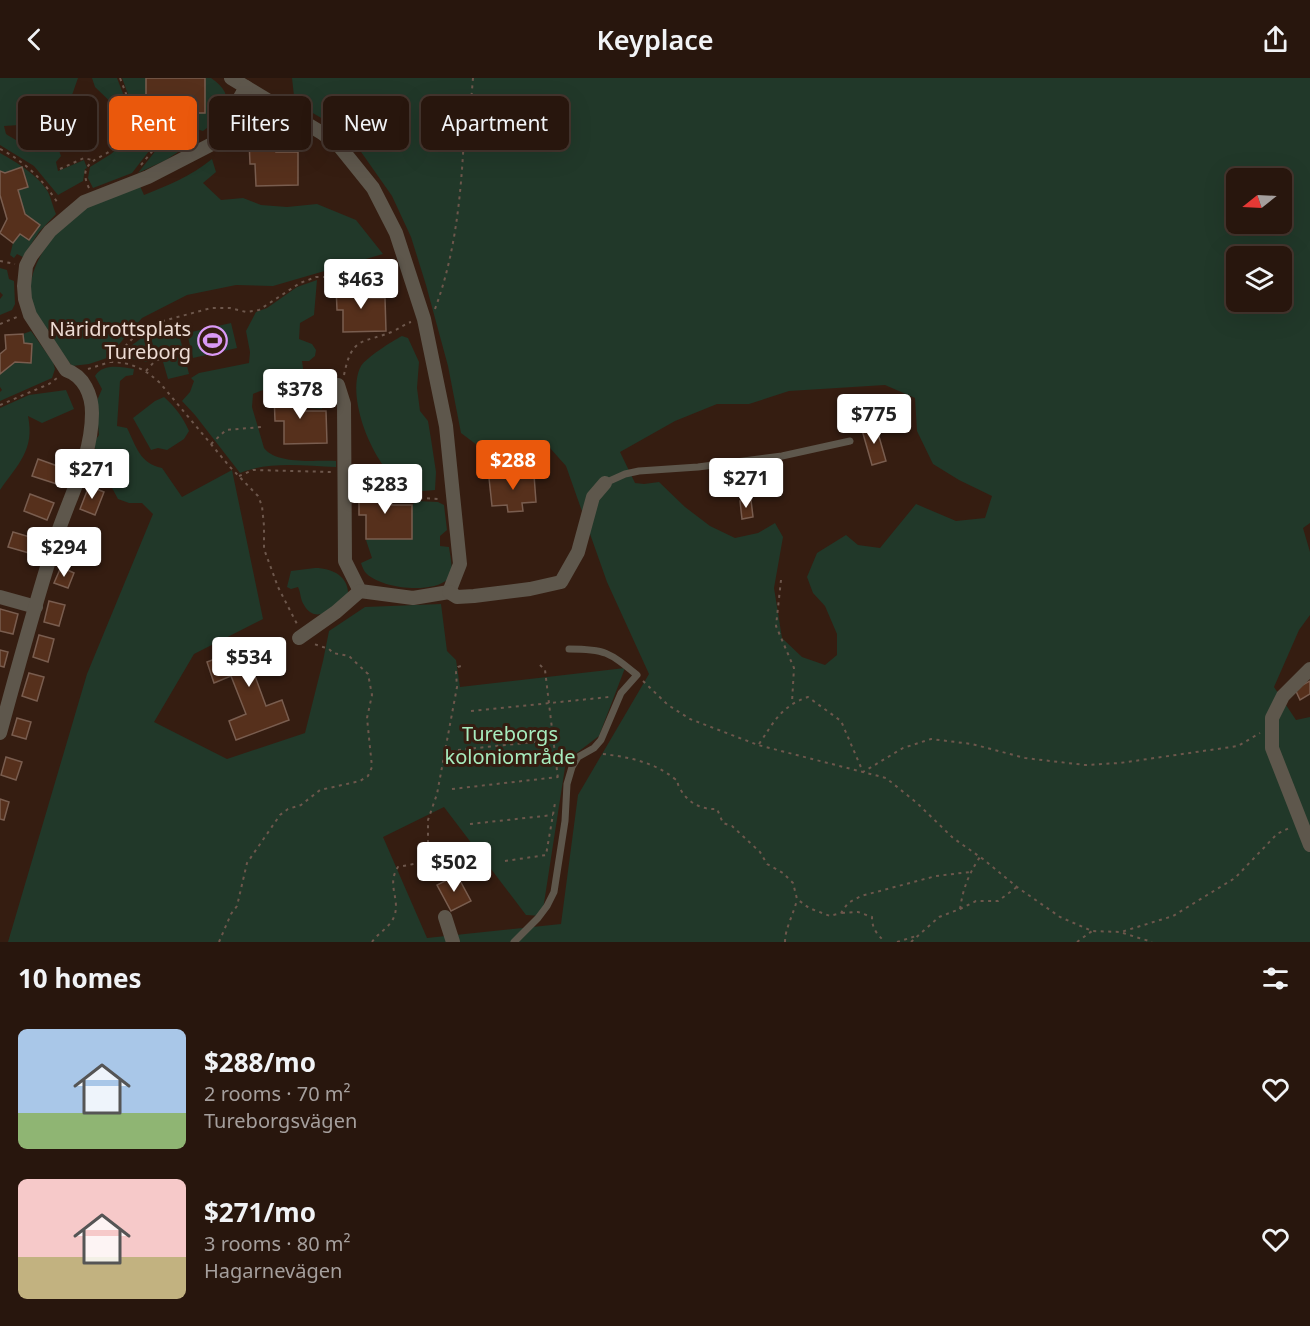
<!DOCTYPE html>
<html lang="en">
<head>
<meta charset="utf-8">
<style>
  :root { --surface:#28160d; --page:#34231b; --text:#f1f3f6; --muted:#a59f9d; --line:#44352e; --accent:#ea580c }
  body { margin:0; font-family:"Noto Sans",sans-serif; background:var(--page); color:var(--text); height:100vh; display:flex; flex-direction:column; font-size:22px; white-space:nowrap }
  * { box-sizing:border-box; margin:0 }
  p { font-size:20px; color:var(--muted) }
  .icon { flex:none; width:33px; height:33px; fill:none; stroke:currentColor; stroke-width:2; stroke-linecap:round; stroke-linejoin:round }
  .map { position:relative; height:864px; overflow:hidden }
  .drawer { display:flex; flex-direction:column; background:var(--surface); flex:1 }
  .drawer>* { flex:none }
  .banner { position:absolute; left:18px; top:18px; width:600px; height:54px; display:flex; gap:12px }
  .needle { width:39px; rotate:252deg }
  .tools { position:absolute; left:1226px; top:90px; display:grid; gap:12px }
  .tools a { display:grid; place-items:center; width:66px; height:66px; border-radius:9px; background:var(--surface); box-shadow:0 6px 24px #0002,0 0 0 2px var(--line); font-size:30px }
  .price { position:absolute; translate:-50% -51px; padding:0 14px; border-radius:6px; background:#fff; color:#222; font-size:20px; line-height:39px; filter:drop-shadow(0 2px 3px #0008) }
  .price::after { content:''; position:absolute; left:50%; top:36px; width:18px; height:14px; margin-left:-9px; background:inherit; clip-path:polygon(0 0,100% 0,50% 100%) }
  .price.active { background:var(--accent); color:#fff }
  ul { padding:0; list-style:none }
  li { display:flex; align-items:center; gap:18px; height:150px; padding:0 18px }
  li span { display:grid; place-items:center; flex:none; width:168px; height:120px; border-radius:9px; color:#555 }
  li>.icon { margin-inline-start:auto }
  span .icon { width:72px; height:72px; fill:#fffc; stroke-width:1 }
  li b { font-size:26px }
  h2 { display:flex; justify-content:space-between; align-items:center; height:72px; padding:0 18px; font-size:26px }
  .pill { padding:0 21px; border-radius:9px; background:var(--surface); box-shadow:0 6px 24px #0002,0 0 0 2px var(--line); font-size:21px; line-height:54px }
  .pill.active { background:var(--accent); color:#fff }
  header { display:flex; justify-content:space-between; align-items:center; height:78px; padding:0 18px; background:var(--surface); font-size:27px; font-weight:600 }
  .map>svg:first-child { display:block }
</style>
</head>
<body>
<header><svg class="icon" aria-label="back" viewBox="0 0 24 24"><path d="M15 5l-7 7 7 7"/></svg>Keyplace<svg class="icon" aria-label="share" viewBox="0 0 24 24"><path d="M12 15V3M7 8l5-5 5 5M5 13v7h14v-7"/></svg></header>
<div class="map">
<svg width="1310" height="864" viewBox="0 0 1310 864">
  <rect width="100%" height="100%" fill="#351d11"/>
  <!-- green -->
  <g fill="#213829" fill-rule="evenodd">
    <path d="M0 0H78L72 17 52 35 35 46 4 48 6 56C14 61 23 67 34 68 45 69 44 65 58 70L61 78 56 84 58 93 84 82 87 90 85 91 83 103 58 117 34 88 0 67Z"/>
    <polygon points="92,0 117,0 129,31 119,32 95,9"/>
    <path d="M122 0H146V35C132 34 127 12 122 0Z"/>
    <path d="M205 0H211C239 19 225 37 203 53L193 50 185 35 205 34Z"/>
    <path d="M292 0H1310V445L1303 450 1310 474V537L1299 552 1274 609 1296 642 1310 639V864H8L87 596 153 436 142 425H129L118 421 111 408 94 402 89 396 96 375 94 364 99 357 96 325 102 311 95 298C103 285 121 289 134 291L133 297 126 298 120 303 117 348 127 350C136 368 140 386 162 390L182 419 232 392 263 541 194 576 154 644 227 681 305 655 323 583 329 553 365 529 441 526 447 573 456 582 460 609 625 590 599 658 566 683 542 838 526 837 444 729 383 759 427 860 561 846 578 717 649 596 607 504 566 388 550 370 489 376 461 355 448 288 426 207 411 159 392 118 359 71 335 48 299 27 294 18ZM1236 100H1281V146H1236ZM1236 178H1281V224H1236ZM885 307 915 320 917 353 933 386 959 402 992 418 985 440 956 443 916 426 880 470 858 467 846 457 817 475 807 499 813 515 825 528 837 556V577L825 587 802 579 782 560 774 510 783 459 775 445 758 455 735 460 710 448 685 429 659 404 644 406 635 405 620 374 675 343 717 326H749L789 313Z"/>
    <polygon points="130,46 146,53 147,48 150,46 169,47 132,95 93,110 88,100 90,89 111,76 121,67"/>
    <polygon points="176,47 181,72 166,82 138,95"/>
    <path d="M0 75C16 84 38 97 48 114 51 120 53 129 56 136L39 154 23 179 17 176 14 180 10 177 13 165 20 156 29 162 40 147 25 136 18 112 28 108 23 90 5 95 0 93Z"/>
    <path d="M212 81 216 94 203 105 221 122 243 120 261 127 287 129 317 126 356 142 383 176 273 208 236 207 187 217 142 240 107 280 89 286 72 288C61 273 45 257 36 240 15 198 54 149 88 128 103 118 124 114 140 108L144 117C169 107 191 98 212 81Z"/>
    <polygon points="0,190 7,192 9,201 14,203 15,226 12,232 0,237 0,221 3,217 0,214"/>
    <path d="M317 202 314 237 300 245 299 261 312 266 316 272 315 278 309 283H302L305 305C287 312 270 307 253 316L252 329 264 370C277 387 316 382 336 383V389C304 388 270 383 240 395L195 337 182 323 190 314 194 303 191 300 199 295 249 285 250 274 246 253 256 234 267 230 297 209Z"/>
    <polygon points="231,245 237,270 193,280 187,255"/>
    <path d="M154 252 157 258 178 252 189 296 168 301 161 277 147 284 128 280 123 277C129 267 144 259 154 252Z"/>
    <polygon points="31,253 53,284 55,291 52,300 0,323 0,314 2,312 0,309 0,296 15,284 31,285 32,266 24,265 23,256"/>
    <path d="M402 258 408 260 419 284 417 310 420 333 428 343 431 361 436 394 435 412C426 413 416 414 408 410 376 396 344 319 361 288 366 280 392 263 402 258Z"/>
    <polygon points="318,301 322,315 322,331 308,330 307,303"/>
    <path d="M66 312 74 331 42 345 28 338C35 372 18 386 0 412V330L29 317Z"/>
    <path d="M164 319C175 329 183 339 189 353L184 361 167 372 158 370 151 372 133 340 155 323Z"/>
    <path d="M417 423 438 424 444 427 447 452 440 458V468L449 469C450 478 455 495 448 501 431 517 378 510 365 494 363 491 362 488 361 485L372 480 366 462 368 461H412V427Z"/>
    <path d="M315 490C333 490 350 499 348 519 335 529 316 548 304 527 300 521 301 515 298 509L291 511 287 509 291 493Z"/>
  </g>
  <!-- building -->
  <g fill="#56301c" stroke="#795d4f" stroke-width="1.5">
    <rect x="146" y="0" width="59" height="35"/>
    <polygon points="249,62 276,62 276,74 298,74 298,107 256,108 255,86 250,86"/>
    <polygon points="22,89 28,109 18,112 25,136 40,147 29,162 20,156 13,165 0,155 7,141 0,117 0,93 5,95"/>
    <polygon points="336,208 363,208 364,220 385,220 386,253 343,254 343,232 337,232"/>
    <polygon points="23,256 24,265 32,266 31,285 15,284 0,296 0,276 6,271 5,257"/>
    <polygon points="303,314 303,333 326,333 327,365 284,366 284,343 275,343 274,315"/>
    <polygon points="876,348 886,383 872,387 862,352"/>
    <polygon points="38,381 66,391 60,407 32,398"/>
    <polygon points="517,392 518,398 534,397 536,424 522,425 523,433 508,434 507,427 492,428 489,400 505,398 504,393"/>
    <polygon points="89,408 104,414 95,437 80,431"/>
    <polygon points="359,410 392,410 392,427 412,427 412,461 366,461 366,437 359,437"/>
    <polygon points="30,416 54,425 47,442 24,433"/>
    <polygon points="751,422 753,439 742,441 740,423"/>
    <polygon points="13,454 40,462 36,477 8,469"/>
    <polygon points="71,455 86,461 80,478 65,472"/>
    <polygon points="61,489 74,495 68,510 54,505"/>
    <polygon points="49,523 65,527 59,548 44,544"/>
    <polygon points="0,531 18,536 13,556 0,553"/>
    <polygon points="39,557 54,561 48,584 33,579"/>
    <polygon points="269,561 277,581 252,590 266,628 282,622 289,642 236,662 229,643 246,636 231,598 214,605 207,584"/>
    <polygon points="0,572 8,574 4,589 0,588"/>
    <polygon points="29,595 44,599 37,623 22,618"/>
    <polygon points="1310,603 1310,616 1300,622 1295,611"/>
    <polygon points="17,640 31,644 26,661 12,657"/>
    <polygon points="6,679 22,684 16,702 1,697"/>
    <polygon points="0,721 9,724 4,742 0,741"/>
    <polygon points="457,797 471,823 451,833 437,807"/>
  </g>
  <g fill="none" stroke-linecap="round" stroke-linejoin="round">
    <!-- path -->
    <g stroke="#6d574c" stroke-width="2" stroke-dasharray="3 4.5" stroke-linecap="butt">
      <path d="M120 0C135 38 133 46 177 43L196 59"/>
      <path d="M0 71C26 84 44 103 59 127"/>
      <polyline points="141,87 177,43"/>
      <polyline points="60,91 84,80 92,82"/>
      <path d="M89 110C75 81 104 82 116 68 122 62 122 54 126 47 128 43 133 40 136 37"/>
      <polyline points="0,183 15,186"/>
      <path d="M435 231C458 169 462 104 465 38L471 24 473 0"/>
      <polyline points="0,246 17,239"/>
      <path d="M110 284C131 284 145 291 160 305L230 389 258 418 262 428 264 448V471L278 509 297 546"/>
      <polyline points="88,291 110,284 136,257 163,243 211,230 230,230 246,234 259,232 300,205 316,199 380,200 395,192"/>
      <polyline points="146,293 155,283 162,280"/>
      <path d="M344 297C352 257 363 266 394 253 400 250 405 246 411 244"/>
      <polyline points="0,327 49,306 57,300"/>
      <polyline points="211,366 226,352 261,349"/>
      <polyline points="358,396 387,402 407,417 420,420 439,421"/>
      <polyline points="239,398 253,392 332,394"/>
      <polyline points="781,502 776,548 794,590 792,624"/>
      <polyline points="540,587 545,592 558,701"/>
      <polyline points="643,603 668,627 690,641 758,667 886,700 917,725 953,760 983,781 1017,809 1060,839 1092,853 1121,854 1173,838 1235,800 1277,756 1291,749"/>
      <polyline points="471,633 609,619"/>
      <path d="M759 666C774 644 781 628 808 619L841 643 863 694 903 670 931 661 972 666 1025 680 1085 687 1120 685 1238 668 1260 655"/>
      <polyline points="458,672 553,662"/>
      <path d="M603 676C628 679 654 684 675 701 680 705 676 702 679 709 687 724 700 732 717 731L723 745 732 748 760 774 767 786 783 795 793 805 797 821 809 830 830 838 841 835 848 825 861 818 936 798 970 794"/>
      <polyline points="452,711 558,699"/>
      <polyline points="470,746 553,737"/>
      <polyline points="505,783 546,777 555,725"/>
      <polyline points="960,831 976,823 998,823 1017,809"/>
      <path d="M842 835 858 834 872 839C872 851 877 856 885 864"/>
      <polyline points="1123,855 1152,864"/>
      <polyline points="219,864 231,836 237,828 247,785 280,737 288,731 301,727 320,712 360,703 368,698 372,689 367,640 372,617 368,596 349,578 333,575 329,571 314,566"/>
      <path d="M372 864C378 855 390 849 394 839 401 821 386 807 398 789L419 785 420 788 425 784 428 775V742L437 716 457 609 456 594 458 589 464 587"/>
      <path d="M785 864C785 850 794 836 797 821"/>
      <polyline points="897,864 916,858"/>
      <path d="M911 864 939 839 960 831C963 811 968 797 980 779"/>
      <polyline points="1077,864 1092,853"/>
    </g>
    <!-- lane -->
    <g stroke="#5e574c" stroke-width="7">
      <polyline points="605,405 625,396 639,393 698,389 782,378 850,363"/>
      <path d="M514 864 538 840 547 828 554 814 565 743 567 706 572 689 578 679 594 670 601 662 621 615 637 597C609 574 605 571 569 571"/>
    </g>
    <!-- street -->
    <g stroke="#5e574c" stroke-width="14">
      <polyline points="231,0 322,55 340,69 373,110 396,155 424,241 446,348 460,486 449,514"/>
      <polyline points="338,307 344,326 345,483 360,513 413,520 449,514"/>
      <polyline points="449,514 457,519 474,518 530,511 561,504 578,474 593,419 605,405"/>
      <polyline points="0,519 36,529"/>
      <polyline points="299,560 336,534 360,513"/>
      <polyline points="1310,591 1283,618 1272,640 1272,670 1310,767"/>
      <path d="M0 655C18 589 36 522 57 457 70 418 92 378 92 335 92 317 84 298 66 292L30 237 25 221 24 208 26 188 31 178 50 153 84 124 148 99 214 65 246 9"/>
      <polyline points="445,839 453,864"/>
    </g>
  </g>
  <!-- icons -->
  <defs>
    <symbol id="stadium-ring" viewBox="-11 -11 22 22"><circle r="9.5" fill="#351d11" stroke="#da9af6" stroke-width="1.5"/><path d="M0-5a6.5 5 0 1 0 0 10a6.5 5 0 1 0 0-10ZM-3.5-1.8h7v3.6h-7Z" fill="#da9af6"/></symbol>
  </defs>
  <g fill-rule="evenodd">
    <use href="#stadium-ring" x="196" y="246" width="33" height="33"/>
  </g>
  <g text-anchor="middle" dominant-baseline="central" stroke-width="6" stroke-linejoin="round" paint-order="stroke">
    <!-- poi labels -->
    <g font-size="20" fill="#eddcd4" stroke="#351d11" text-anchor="end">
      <text x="191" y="250">Näridrottsplats<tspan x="191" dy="23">Tureborg</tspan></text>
    </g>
    <!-- park labels -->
    <g font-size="20" fill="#a7ecbe" stroke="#351d11">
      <text x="510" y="655">Tureborgs<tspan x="510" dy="23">koloniområde</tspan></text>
    </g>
  </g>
</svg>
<div class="tools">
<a><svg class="needle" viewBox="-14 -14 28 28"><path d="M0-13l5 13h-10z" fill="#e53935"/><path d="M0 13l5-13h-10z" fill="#a59f9d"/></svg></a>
<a><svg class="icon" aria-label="layers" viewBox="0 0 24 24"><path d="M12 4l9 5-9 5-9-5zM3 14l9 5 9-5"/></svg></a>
</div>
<b class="price" style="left:361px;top:232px">$463</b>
<b class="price" style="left:300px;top:342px">$378</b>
<b class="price" style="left:874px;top:367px">$775</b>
<b class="price active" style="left:513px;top:413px">$288</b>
<b class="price" style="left:92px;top:422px">$271</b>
<b class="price" style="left:746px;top:431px">$271</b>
<b class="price" style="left:385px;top:437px">$283</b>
<b class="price" style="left:64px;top:500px">$294</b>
<b class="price" style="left:249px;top:610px">$534</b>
<b class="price" style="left:454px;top:815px">$502</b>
<div class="banner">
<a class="pill">Buy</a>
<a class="pill active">Rent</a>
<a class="pill">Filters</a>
<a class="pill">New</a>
<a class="pill">Apartment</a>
</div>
</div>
<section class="drawer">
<h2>10 homes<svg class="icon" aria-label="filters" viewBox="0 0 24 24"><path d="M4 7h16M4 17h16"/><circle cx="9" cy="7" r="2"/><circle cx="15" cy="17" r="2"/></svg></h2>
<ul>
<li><span style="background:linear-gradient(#a9c7e8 70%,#8fb573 0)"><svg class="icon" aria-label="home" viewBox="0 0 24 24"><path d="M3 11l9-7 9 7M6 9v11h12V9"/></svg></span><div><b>$288/mo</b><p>2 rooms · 70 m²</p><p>Tureborgsvägen</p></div><svg class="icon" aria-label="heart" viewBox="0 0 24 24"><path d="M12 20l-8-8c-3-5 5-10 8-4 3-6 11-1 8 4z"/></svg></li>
<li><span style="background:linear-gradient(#f6c9c9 65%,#c2b280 0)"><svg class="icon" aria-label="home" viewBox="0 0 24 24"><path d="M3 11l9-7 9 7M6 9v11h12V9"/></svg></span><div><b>$271/mo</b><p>3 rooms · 80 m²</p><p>Hagarnevägen</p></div><svg class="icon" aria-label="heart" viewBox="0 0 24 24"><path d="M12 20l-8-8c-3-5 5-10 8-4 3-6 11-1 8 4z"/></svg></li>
</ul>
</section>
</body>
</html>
